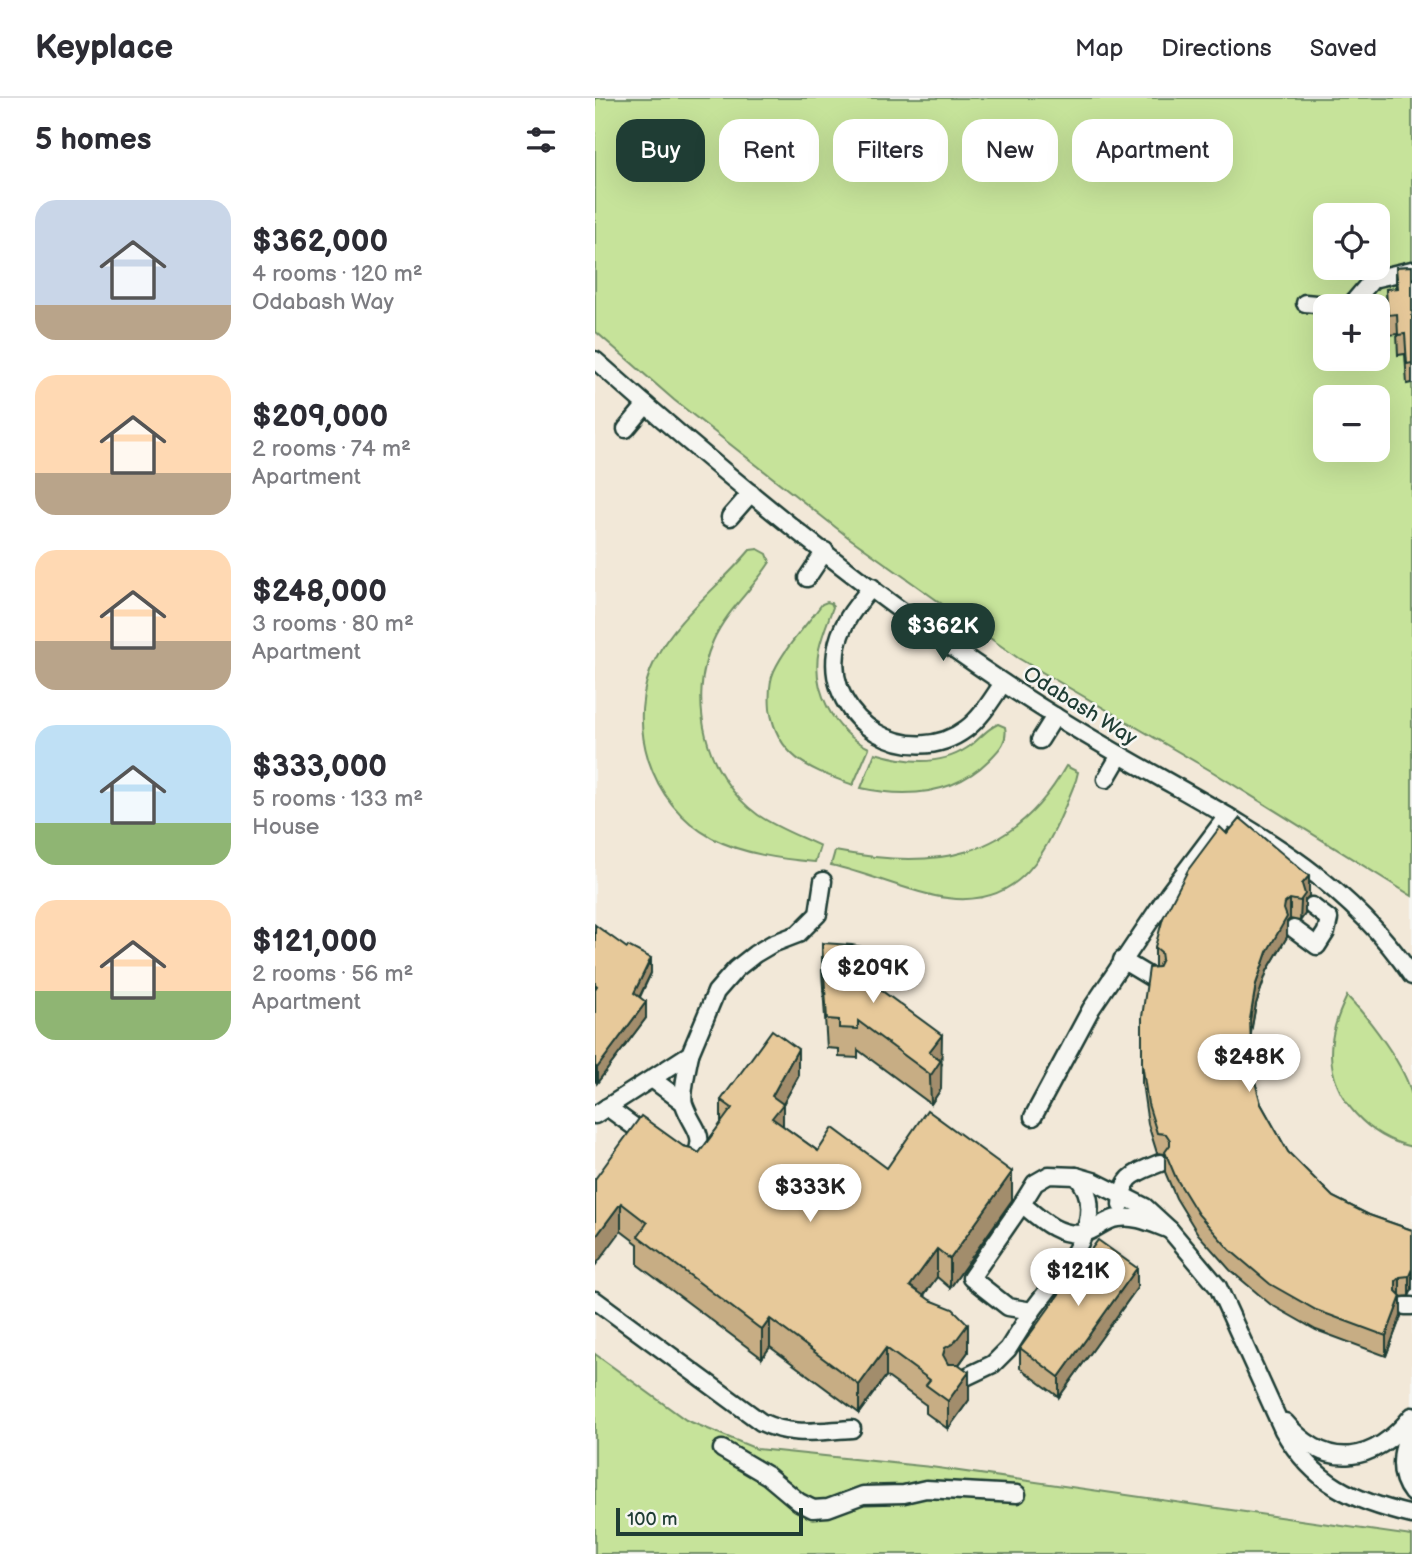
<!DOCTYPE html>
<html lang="en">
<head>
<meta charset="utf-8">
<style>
  :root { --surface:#fff; --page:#f7f7f7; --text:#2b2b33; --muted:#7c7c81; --line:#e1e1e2; --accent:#1f3d34 }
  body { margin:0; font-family:"Balsamiq Sans",sans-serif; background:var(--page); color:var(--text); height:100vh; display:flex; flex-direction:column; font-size:26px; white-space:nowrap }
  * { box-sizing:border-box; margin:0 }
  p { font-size:23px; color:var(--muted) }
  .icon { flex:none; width:38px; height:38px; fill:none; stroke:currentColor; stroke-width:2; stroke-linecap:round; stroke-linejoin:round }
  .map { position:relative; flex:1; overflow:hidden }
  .panel { display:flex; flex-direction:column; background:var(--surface); width:595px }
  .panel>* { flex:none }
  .guide { position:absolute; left:21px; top:21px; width:665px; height:63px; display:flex; gap:14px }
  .controls { position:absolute; left:718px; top:105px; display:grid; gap:14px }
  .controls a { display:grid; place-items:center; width:77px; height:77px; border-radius:14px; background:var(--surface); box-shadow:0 7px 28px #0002; font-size:35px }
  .scale { position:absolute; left:21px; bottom:18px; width:187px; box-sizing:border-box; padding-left:7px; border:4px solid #1f3d34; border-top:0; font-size:19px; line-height:24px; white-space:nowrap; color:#1f3d34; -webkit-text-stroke:5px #f6f6f2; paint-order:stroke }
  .price { position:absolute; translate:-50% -60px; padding:0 16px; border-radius:24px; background:#fff; color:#222; font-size:23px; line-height:46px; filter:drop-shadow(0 2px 4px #0008) }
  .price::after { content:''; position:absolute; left:50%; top:42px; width:21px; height:16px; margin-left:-10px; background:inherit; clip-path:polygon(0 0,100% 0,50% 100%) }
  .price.current { background:var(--accent); color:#fff }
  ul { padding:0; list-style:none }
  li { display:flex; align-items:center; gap:21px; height:175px; padding:0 35px }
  li span { display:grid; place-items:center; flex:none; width:196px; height:140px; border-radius:21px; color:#555 }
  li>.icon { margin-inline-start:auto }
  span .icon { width:84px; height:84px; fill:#fffc; stroke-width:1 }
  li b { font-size:30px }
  h2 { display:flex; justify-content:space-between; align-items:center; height:84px; padding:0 35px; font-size:30px }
  .chip { padding:0 24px; border-radius:21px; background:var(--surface); box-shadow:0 7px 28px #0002; font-size:24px; line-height:63px }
  .chip.current { background:var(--accent); color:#fff }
  header { display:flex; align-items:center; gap:42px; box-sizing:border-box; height:98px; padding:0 35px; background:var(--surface); border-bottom:2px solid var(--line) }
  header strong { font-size:33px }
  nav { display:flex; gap:38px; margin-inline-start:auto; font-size:24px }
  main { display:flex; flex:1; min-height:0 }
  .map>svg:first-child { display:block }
</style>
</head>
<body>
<header>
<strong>Keyplace</strong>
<nav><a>Map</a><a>Directions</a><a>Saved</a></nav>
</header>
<main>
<section class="panel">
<h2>5 homes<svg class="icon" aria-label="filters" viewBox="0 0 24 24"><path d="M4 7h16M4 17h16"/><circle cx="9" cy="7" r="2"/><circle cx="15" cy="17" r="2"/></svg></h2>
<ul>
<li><span style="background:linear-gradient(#c9d6e8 75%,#b9a48a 0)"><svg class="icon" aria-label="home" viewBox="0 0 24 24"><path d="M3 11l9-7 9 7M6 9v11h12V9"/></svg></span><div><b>$362,000</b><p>4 rooms · 120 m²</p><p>Odabash Way</p></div></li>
<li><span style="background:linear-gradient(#ffd9b3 70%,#b9a48a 0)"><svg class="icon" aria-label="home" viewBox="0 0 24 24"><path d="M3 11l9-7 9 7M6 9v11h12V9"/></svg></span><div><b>$209,000</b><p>2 rooms · 74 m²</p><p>Apartment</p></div></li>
<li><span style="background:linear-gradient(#ffd9b3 65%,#b9a48a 0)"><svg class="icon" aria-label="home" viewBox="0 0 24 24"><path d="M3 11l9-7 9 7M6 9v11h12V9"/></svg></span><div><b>$248,000</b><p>3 rooms · 80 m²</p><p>Apartment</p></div></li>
<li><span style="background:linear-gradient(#bfe0f5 70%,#8fb573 0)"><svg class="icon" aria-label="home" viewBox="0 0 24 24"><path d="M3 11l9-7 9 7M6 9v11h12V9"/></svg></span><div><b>$333,000</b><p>5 rooms · 133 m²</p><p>House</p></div></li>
<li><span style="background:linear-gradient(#ffd9b3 65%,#8fb573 0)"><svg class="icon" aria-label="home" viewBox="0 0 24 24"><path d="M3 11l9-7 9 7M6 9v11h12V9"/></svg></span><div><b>$121,000</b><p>2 rooms · 56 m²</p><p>Apartment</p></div></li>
</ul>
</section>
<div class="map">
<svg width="817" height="1456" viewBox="0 0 817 1456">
  <rect width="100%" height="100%" fill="#f6f6f2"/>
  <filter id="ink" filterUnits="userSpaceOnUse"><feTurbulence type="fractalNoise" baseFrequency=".0143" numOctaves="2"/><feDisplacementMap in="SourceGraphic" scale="14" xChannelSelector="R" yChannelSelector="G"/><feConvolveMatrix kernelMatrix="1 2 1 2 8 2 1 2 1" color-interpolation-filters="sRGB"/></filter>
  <g filter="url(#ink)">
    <!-- built -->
    <polygon fill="#f2e8d8" points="0,233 79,302 253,439 423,560 618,674 817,798 817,1438 336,1369 162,1351 91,1322 0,1256"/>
    <!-- green -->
    <g fill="#c6e39a" stroke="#729067" stroke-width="2" fill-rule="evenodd">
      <path d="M0 0H817V798L618 674 423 560 253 439 79 302 0 233ZM730 117H782V170H730ZM730 208H782V261H730ZM730 299H782V352H730Z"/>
      <path d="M163 451 172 456 175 464C158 491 131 513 118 543 92 602 110 679 163 717 182 730 204 738 225 748L220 764C186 761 148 756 117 740 55 707 28 624 61 560 81 520 126 487 155 452Z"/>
      <path d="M232 504 236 505 238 509C233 523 227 537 224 551 216 591 238 633 274 650L258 687C216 671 183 661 175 611 174 598 174 584 179 573 190 549 211 528 227 506Z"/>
      <path d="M403 626 410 629C413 644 404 652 394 662 359 697 312 700 266 690L280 655C310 664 343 669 372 650 383 643 391 631 403 626Z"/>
      <path d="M471 668 483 674 481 682C454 749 429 817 340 798 305 790 271 775 236 767L240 753C338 772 418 763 471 668Z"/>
      <path d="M752 898C773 919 812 970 817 999 817 1015 817 1033 817 1049 774 1039 737 1002 736 956 736 935 743 917 752 898Z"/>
      <polygon points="0,1256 91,1322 162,1351 336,1369 817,1438 817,1456 0,1456"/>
    </g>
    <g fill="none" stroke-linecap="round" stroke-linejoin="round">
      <defs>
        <g id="minor">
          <polyline points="710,205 742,208"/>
          <polyline points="755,208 778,181 817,172"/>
          <path d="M0 262C129 377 264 488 407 584 459 619 512 650 566 680 663 735 753 783 817 878"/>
          <polyline points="31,331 51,307"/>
          <polyline points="135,419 156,395"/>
          <polyline points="212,480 230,453"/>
          <path d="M277 489C260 509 244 528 241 554 231 624 315 673 371 631 387 619 397 601 408 585"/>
          <polyline points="445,642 460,618"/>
          <polyline points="511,681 525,657"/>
          <polyline points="699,831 722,848 731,834 734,821 717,808"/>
          <polyline points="527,862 557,880"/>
          <polyline points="57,981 88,1004"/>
          <polyline points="12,1009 56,1041"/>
          <polyline points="0,1017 95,956 121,894 141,871 160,856 177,846 203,836 223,816 228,783"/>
          <polyline points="438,1019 496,911 574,795 632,718"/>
          <path d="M91 1066 94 1068C116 1037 98 1033 89 1006 86 996 93 967 95 956"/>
          <path d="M454 1077 481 1078 498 1083 550 1109 575 1132C558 1126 541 1117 523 1120 510 1121 500 1133 489 1135 464 1140 444 1120 427 1106L440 1085Z"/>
          <path d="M427 1106 376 1180 413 1209 437 1213C462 1178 521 1119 481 1078"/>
          <path d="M526 1107C527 1077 541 1075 565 1065"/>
          <path d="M575 1132 623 1189 688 1332C719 1386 758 1403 817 1417"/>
          <path d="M0 1202 166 1324C197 1339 223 1333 257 1331"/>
          <polyline points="810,1208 817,1208"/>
          <polyline points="358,1285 398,1266 413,1251 437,1213"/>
          <path d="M690 1324C732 1374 779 1365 817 1318"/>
          <path d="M817 1326C807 1348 801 1375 817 1395"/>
          <polyline points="127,1351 173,1378 204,1404 218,1411 233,1410 268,1397 309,1396 331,1391 422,1396"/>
        </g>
      </defs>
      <!-- minor casing -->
      <use href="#minor" stroke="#1f3d34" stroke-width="21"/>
      <!-- minor -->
      <use href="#minor" stroke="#f6f6f2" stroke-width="16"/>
    </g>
    <!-- wall -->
    <g fill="#c7ad84" stroke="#1f3d34" stroke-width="2">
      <polygon points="817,168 817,285 812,286 810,256 803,257 802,236 793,237 791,191 801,191 801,169"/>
      <polygon points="632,736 714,798 710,802 710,816 705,823 695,821 692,824 692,839 672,873 661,906 655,938 656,949 659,980 666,1006 693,1054 738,1099 774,1117 817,1132 817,1191 814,1198 806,1199 806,1218 791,1258 721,1232 675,1206 635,1172 603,1136 581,1100 570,1074 570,1056 562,1055 553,1026 547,985 547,965 560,869 560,849"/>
      <polygon points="0,827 56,875 45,899 51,920 2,985 0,983"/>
      <polygon points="227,845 282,881 281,888 347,966 346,968 346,991 336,1006 263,952 263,960 244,959 244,951 232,950 227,874"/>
      <polygon points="203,979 188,1006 188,1028 223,1053 292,1070 417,1102 355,1190 342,1179 329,1197 373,1254 364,1267 374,1302 353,1331 331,1315 331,1307 291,1278 264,1315 175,1249 167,1260 43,1167 43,1146 26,1133 0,1081 88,1048 104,1055 126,1025 126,1002"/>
      <polygon points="542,1190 464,1299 425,1270 425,1250"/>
    </g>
    <!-- shaded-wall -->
    <g fill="#a28d6c" stroke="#1f3d34" stroke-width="2">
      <polygon points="714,778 714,798 710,802 710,816 705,823 707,786"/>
      <polygon points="695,801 695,821 692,824 692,839 672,873 661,906 655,941 655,921 661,886 672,854 690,805"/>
      <polygon points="282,852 282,881 275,913 275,884"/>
      <polygon points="56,860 56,875 39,910 39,895"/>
      <polygon points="51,904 51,920 2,985 2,970"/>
      <polygon points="347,937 346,991 336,1006 334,954"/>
      <polygon points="203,951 203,979 188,1006 188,1034 177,1049 177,998"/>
      <polygon points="417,1074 417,1102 355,1190 355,1161"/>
      <polygon points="26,1105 26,1133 0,1168 0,1140"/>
      <polygon points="342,1151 342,1179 315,1216 315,1188"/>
      <polygon points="542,1170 542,1190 464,1299 464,1279"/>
      <polygon points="817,1171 817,1191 814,1198 814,1178"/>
      <polygon points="805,1179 805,1199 801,1203 801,1183"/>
      <polygon points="806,1198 806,1218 791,1258 791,1238"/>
      <polygon points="175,1221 175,1249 167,1260 167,1232"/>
      <polygon points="373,1226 373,1254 359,1273 350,1279 348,1257 350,1250"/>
      <polygon points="291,1250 291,1278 264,1315 264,1287"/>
      <polygon points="374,1274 374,1302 353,1331 353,1303"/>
    </g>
    <!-- building -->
    <g fill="#e7c99a" stroke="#1f3d34" stroke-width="2">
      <polygon points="817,168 817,265 812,266 810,236 803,237 802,216 793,217 791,191 803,190 801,169"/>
      <polygon points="645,720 714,778 707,786 710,796 705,803 695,801 690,805 689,811 692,819 672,854 661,886 655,921 656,949 659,980 666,1006 693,1054 738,1099 774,1117 817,1132 817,1171 814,1178 805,1179 801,1183 801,1193 806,1198 791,1238 721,1212 675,1186 635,1152 603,1116 581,1080 570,1054 575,1047 575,1042 571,1036 562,1035 553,1006 547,965 547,919 554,870 563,869 567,861 566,854 560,849 568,820 593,772 625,729 632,736"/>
      <polygon points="0,827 32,850 33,848 56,860 39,895 51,904 2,970 0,968 0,891 2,888 0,886"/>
      <polygon points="227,845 257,847 282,852 275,884 347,937 334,954 346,962 336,977 263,923 263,931 244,930 244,922 232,921"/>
      <polygon points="177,932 203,951 177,998 188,1006 177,1020 223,1053 238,1030 292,1070 332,1012 417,1074 355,1161 342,1151 315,1188 335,1202 358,1211 373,1226 359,1245 350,1250 348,1257 353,1266 363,1266 374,1274 353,1303 331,1287 335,1282 291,1250 264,1287 175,1221 167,1232 43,1138 52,1125 26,1105 0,1140 0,1081 46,1018 88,1048 96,1050 104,1055 137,1010 126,1002"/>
      <polygon points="503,1142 542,1170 464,1279 425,1250"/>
    </g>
  </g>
  <g text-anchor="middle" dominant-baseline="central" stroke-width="5" stroke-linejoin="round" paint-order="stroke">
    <!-- street labels -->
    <g font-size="21" fill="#1f3d34" stroke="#f6f6f2">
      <text transform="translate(485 608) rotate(32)">Odabash Way</text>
    </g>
  </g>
</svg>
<div class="controls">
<a><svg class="icon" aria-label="locate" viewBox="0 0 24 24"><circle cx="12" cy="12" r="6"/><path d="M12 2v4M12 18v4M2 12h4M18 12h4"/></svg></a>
<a>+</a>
<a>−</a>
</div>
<div class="scale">100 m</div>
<b class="price current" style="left:348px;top:565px">$362K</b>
<b class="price" style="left:278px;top:907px">$209K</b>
<b class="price" style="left:654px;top:996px">$248K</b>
<b class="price" style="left:215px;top:1126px">$333K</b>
<b class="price" style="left:483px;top:1210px">$121K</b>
<div class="guide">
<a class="chip current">Buy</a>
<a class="chip">Rent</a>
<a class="chip">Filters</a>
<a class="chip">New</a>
<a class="chip">Apartment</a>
</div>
</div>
</main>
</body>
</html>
